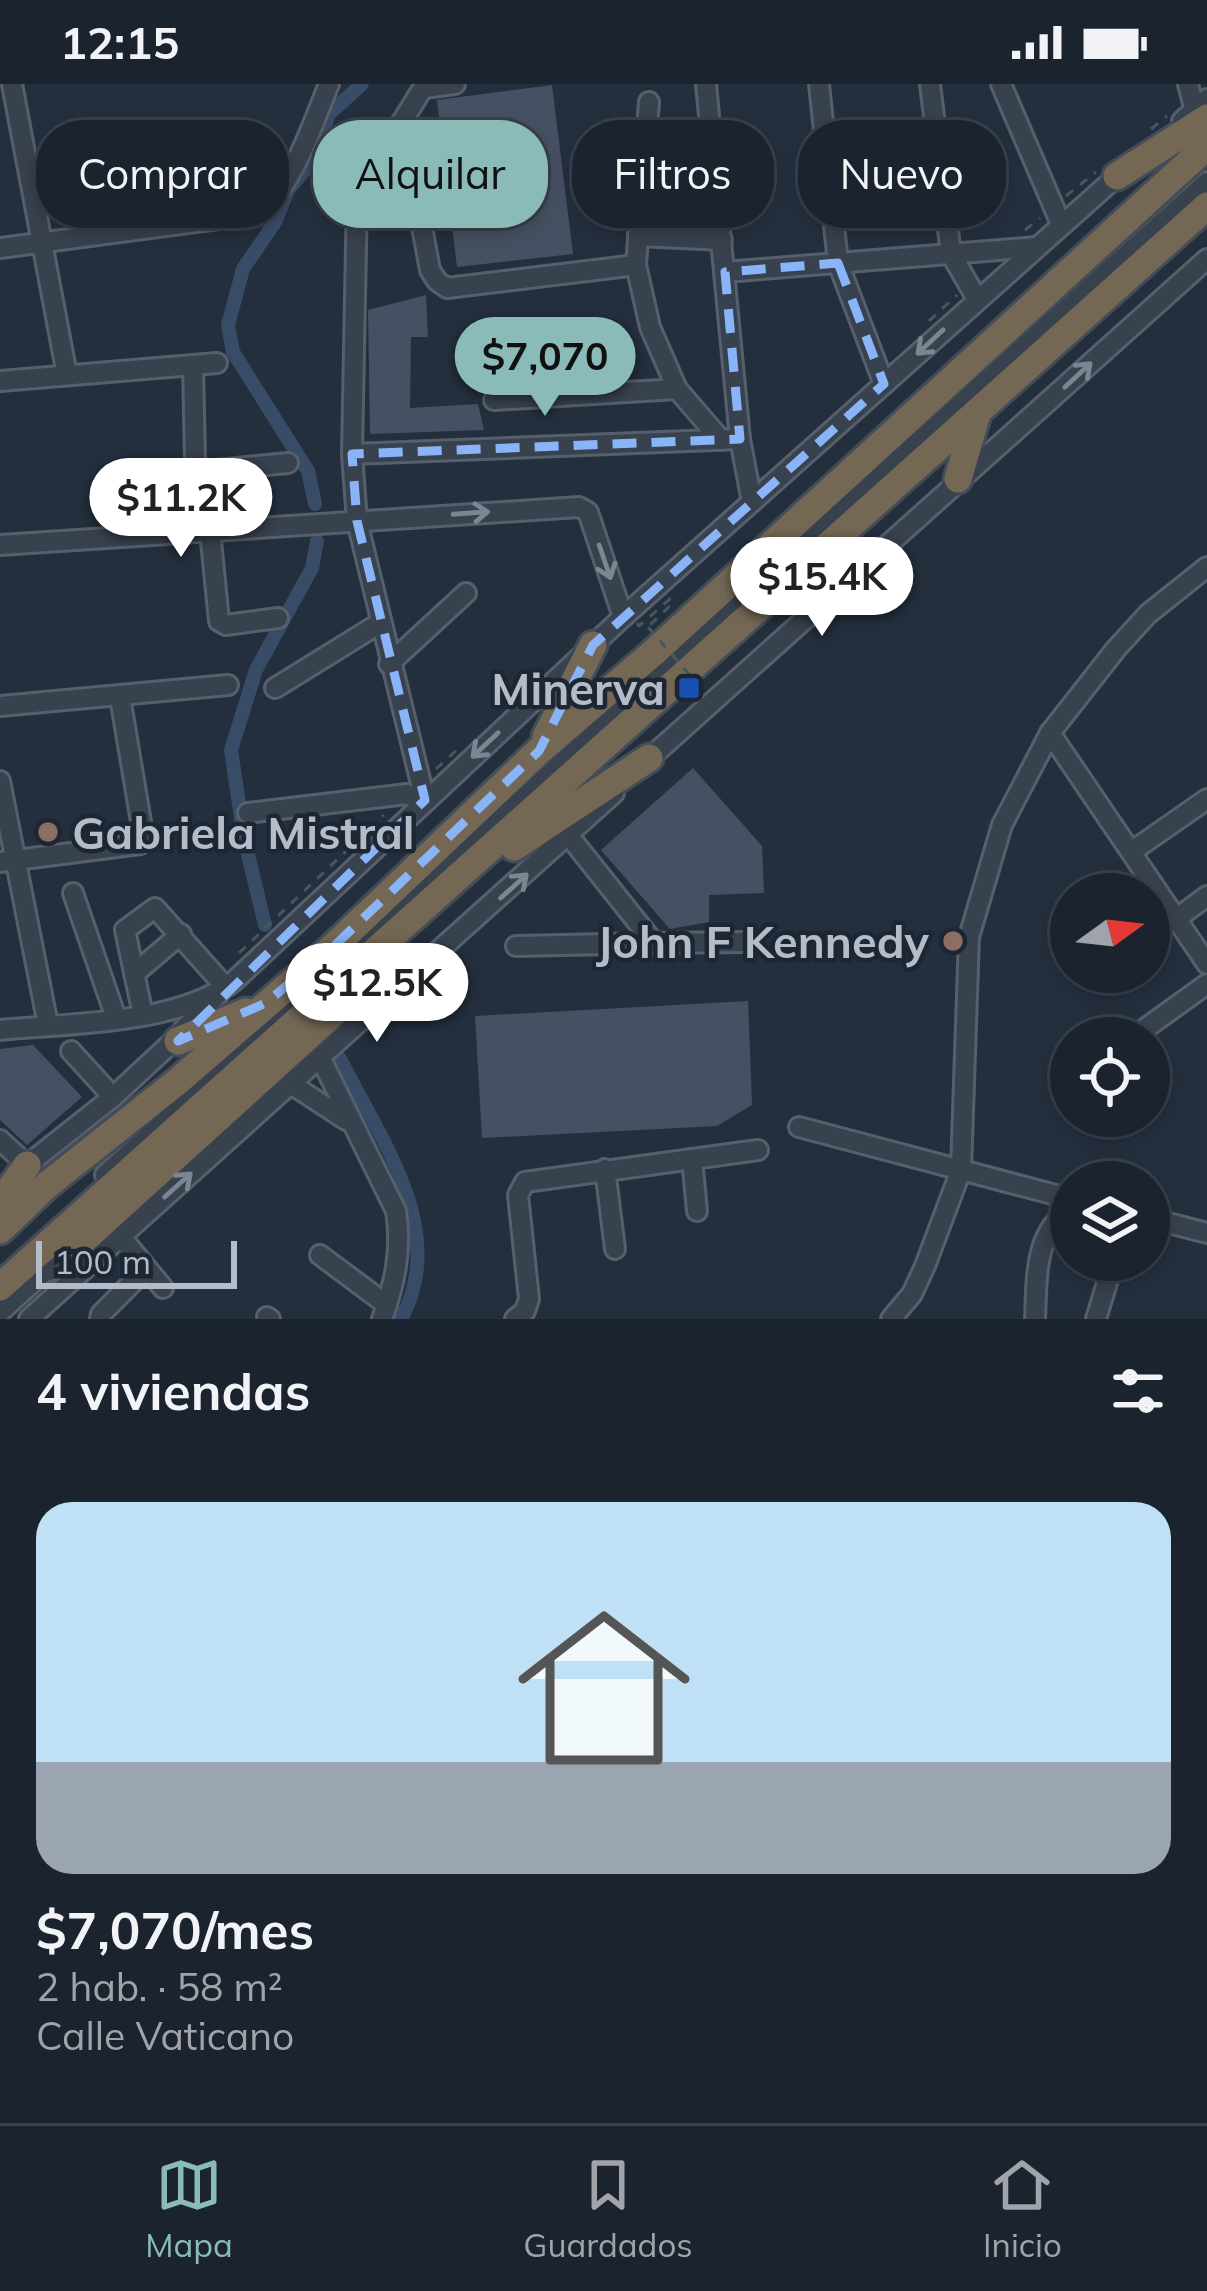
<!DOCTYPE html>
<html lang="es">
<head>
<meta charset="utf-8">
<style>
  :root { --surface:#1b232e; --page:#282f3a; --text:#f1f3f6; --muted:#a0a4aa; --line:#39404a; --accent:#8bbbb9 }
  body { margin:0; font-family:Mulish,sans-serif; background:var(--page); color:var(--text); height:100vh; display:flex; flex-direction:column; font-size:45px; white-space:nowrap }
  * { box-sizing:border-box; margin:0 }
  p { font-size:39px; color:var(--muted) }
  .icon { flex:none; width:66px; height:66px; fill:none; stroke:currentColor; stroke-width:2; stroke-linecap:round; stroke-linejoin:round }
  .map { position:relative; height:1235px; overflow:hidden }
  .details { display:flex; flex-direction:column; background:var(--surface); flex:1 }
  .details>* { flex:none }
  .banner { position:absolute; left:36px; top:36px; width:1137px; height:108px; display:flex; gap:24px }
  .needle { width:78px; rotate:75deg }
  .controls { position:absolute; left:1050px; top:789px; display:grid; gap:24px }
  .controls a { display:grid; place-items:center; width:120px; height:120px; border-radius:50%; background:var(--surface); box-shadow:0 6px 18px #0003,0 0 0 3px var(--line); font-size:60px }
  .scale { position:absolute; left:36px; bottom:30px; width:201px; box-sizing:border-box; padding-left:12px; border:6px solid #b4bcc9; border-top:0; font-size:33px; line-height:42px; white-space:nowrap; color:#b4bcc9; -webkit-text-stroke:9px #1d2633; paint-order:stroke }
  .price { position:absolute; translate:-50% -102px; padding:0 27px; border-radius:42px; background:#fff; color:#222; font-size:39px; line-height:78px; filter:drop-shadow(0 3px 6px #0008) }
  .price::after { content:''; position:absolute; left:50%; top:72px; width:36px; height:27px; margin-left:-18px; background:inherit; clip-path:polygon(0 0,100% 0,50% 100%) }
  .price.on { background:var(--accent); color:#111 }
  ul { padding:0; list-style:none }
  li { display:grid; align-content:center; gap:24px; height:636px; padding:0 36px }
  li+li { border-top:3px solid var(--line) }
  li span { display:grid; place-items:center; height:372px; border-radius:36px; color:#555 }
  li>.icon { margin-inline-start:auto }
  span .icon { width:216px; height:216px; fill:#fffc; stroke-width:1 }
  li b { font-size:51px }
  h2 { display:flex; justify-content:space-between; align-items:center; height:144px; padding:0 36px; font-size:51px }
  .chip { padding:0 42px; border-radius:48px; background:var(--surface); box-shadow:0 6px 18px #0003,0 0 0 3px var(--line); font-size:42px; line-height:108px }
  .chip.on { background:var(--accent); color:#111 }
  .status { display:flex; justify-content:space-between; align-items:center; height:84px; padding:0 60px; background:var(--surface); direction:ltr }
  .status svg { height:33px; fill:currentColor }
  .tabs { display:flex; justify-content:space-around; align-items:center; height:168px; border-top:3px solid var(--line); background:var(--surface); font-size:33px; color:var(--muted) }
  .tabs a { display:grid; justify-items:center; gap:6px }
  .tabs .on { color:var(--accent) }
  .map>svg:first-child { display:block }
</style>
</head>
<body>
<div class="status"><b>12:15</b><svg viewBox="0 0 49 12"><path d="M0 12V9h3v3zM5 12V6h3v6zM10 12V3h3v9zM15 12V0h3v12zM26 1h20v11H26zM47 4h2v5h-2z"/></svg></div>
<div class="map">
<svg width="1207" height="1235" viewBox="0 0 1207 1235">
  <rect width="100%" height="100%" fill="#242f3e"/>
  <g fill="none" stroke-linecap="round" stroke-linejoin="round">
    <!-- canal -->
    <g stroke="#394c67" stroke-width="14">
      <polyline points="315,420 308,387 233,268 228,241 243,185 275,138 288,106 311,79 329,30 362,0"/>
      <polyline points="265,841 244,754 231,666 256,586 312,484 317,457"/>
      <path d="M340 975C379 1053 450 1147 401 1235"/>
    </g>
  </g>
  <!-- building -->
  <g fill="#455162">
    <polygon points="552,1 573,170 457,183 437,16"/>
    <polygon points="426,211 428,253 411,253 410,324 478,320 484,346 370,350 368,226"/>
    <polygon points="693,684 762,762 764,809 709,811 709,838 670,845 601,766"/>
    <polygon points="748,917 752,1021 717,1042 482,1054 475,932"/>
    <polygon points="33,961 82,1013 27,1061 0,1036 0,965"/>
  </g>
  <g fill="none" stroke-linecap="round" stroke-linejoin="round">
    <defs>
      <g id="minor">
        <polyline points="12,0 67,291"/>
        <polyline points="706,0 740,355 752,418"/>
        <polyline points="819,0 838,179 884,300"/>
        <polyline points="930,0 951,170 977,215"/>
        <polyline points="1001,0 1061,140"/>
        <polyline points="1188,0 1195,27"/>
        <polyline points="423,4 357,110 352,370 357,437 425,716"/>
        <polyline points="423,4 455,0"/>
        <polyline points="649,18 636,181 650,243 677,305 721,356"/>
        <polyline points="1182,37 1207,15"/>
        <polyline points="414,100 430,186 437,197 447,204 636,181"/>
        <polyline points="638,152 722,156"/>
        <path d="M0 164 258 130C292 104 313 39 329 0"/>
        <polyline points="725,188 1037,163"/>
        <polyline points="193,281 195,376 199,384 206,387 288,379"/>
        <polyline points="0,297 217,279"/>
        <polyline points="494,316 677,305"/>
        <polyline points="352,370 740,355"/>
        <polyline points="210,447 219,537 226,541 278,534"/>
        <polyline points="0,461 579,423 588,428 623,533"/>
        <polyline points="389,580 466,509"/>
        <polyline points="275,604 380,539"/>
        <polyline points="0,622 228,601"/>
        <polyline points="1050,649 1207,880"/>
        <polyline points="642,681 1207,175"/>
        <polyline points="0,697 48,941"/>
        <polyline points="248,729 407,710 423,718"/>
        <polyline points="569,752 654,859 746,858"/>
        <polyline points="1131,768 1207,715"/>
        <polyline points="0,778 140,760 143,750 120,613"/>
        <polyline points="73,809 116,934"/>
        <polyline points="1176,835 1207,812"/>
        <polyline points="516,862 654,859"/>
        <polyline points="134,890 181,850"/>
        <polyline points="143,931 125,846 155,824 221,898 219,909 183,946"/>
        <path d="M0 946C71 939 174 941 233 898L623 533 1124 86"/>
        <polyline points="1132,954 1207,900"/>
        <polyline points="71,967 113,1013"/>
        <path d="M321 975 396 1127C402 1165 395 1199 382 1235"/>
        <polyline points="291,1000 346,1036"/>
        <polyline points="799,1043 1071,1115"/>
        <polyline points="0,1056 27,1081"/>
        <polyline points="692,1075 697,1127"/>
        <polyline points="605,1085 615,1165"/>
        <polyline points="21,1086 113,1013 182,949"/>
        <polyline points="105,1091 1207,98"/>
        <polyline points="1149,1134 1207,1149"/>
        <polyline points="121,1153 163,1204"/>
        <polyline points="320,1171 387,1221"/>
        <polyline points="0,1228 43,1189 92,1173"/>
        <polyline points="267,1233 270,1235"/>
        <polyline points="29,1235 614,709"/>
        <polyline points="100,1235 101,1230 146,1185"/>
        <polyline points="515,1235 525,1227 529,1215 518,1111 525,1098 758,1066"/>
        <polyline points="891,1235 912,1210 925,1182 961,1086 969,853 1002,741 1050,649 1116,565 1148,530 1207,483"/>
        <path d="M1035 1235C1037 1196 1033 1149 1071 1125"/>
        <polyline points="1096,1235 1114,1176"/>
      </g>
      <g id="highway">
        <polyline points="1117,92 1207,34"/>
        <polyline points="958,395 977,330"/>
        <polyline points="546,653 593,561"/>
        <polyline points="514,763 649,674"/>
        <polyline points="178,957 246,928"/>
        <polyline points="0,1119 27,1081"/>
        <polyline points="0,1146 47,1101 177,998 333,863 539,667 653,569 1207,62"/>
        <polyline points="78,1161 363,902"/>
        <polyline points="0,1203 1207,122"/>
      </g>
    </defs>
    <!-- minor casing -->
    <use href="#minor" stroke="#565f6c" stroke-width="24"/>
    <!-- highway casing -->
    <use href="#highway" stroke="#434c59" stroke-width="33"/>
    <!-- path -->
    <g stroke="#44595c" stroke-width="3" stroke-dasharray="9 9" stroke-linecap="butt">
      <polyline points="1151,45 1167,32"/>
      <polyline points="1066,112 1096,88"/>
      <polyline points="1025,146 1040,134"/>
      <polyline points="929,237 957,211"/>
      <polyline points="637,539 639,542 670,515 673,519 648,543"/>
      <polyline points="436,685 460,663"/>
      <polyline points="239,869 384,731"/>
    </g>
    <!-- minor -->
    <use href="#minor" stroke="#38414e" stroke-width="18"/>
    <!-- highway -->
    <use href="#highway" stroke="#746855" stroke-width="27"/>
    <!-- path-bridge -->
    <polyline stroke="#44595c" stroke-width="3" stroke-dasharray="9 9" stroke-linecap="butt" points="648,543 702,605"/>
  </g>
  <!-- one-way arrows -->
  <defs><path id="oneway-shaft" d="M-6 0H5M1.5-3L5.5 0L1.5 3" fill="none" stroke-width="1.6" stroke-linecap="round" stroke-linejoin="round" transform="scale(3)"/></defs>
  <g stroke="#7c8592">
    <use href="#oneway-shaft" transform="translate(930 258) rotate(137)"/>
    <use href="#oneway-shaft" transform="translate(1078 291) rotate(-43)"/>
    <use href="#oneway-shaft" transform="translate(471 429) rotate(-4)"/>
    <use href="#oneway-shaft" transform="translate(605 478) rotate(71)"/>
    <use href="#oneway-shaft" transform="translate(485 661) rotate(137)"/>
    <use href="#oneway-shaft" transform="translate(514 802) rotate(-42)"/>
    <use href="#oneway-shaft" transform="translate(178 1101) rotate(-42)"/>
  </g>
  <!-- marked area -->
  <path fill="none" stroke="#8ab4f8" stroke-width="9" stroke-dasharray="24 15" stroke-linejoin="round" d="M838 179 884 300 593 561 539 667 333 863 266 919 178 957 425 716 357 437 352 370 740 355 725 188Z"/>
  <!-- markers -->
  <rect fill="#1a4fb4" stroke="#1d2633" stroke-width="4.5" x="677" y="592" width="24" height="24" rx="6"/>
  <g fill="#8d6e63" stroke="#1d2633" stroke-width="4.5">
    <circle cx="48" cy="748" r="12"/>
    <circle cx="953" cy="857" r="12"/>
  </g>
  <g text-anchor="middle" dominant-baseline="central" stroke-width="9" stroke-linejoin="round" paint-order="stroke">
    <!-- poi labels -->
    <g font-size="45" font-weight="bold" fill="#b4bcc9" stroke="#1d2633" text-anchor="end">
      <text x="665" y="604">Minerva</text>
      <text x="72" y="748" text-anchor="start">Gabriela Mistral</text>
      <text x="929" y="857">John F Kennedy</text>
    </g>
  </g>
</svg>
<div class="controls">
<a><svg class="needle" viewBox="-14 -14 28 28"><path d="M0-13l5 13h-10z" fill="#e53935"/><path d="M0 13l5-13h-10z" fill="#a0a4aa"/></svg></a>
<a><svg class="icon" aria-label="locate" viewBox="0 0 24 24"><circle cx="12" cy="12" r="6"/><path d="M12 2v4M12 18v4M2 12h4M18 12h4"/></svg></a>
<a><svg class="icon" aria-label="layers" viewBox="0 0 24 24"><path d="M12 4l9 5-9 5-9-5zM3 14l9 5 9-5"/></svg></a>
</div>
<div class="scale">100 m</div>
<b class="price on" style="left:545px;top:335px">$7,070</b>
<b class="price" style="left:181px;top:476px">$11.2K</b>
<b class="price" style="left:822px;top:555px">$15.4K</b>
<b class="price" style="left:377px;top:961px">$12.5K</b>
<div class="banner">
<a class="chip">Comprar</a>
<a class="chip on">Alquilar</a>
<a class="chip">Filtros</a>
<a class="chip">Nuevo</a>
</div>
</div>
<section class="details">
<h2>4 viviendas<svg class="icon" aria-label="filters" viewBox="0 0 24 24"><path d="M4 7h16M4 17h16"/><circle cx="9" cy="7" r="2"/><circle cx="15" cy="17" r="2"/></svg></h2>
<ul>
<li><span style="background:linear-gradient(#bfe0f5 70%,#9aa5b1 0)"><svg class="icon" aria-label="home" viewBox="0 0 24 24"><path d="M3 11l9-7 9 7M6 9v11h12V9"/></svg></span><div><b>$7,070/mes</b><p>2 hab. · 58 m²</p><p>Calle Vaticano</p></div></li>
</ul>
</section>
<nav class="tabs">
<a class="on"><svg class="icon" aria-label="map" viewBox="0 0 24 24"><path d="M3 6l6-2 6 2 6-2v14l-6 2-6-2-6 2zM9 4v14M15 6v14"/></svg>Mapa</a>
<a><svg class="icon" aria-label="saved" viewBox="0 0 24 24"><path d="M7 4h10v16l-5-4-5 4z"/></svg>Guardados</a>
<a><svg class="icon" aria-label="home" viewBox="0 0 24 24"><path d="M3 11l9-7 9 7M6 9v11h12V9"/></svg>Inicio</a>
</nav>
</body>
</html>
